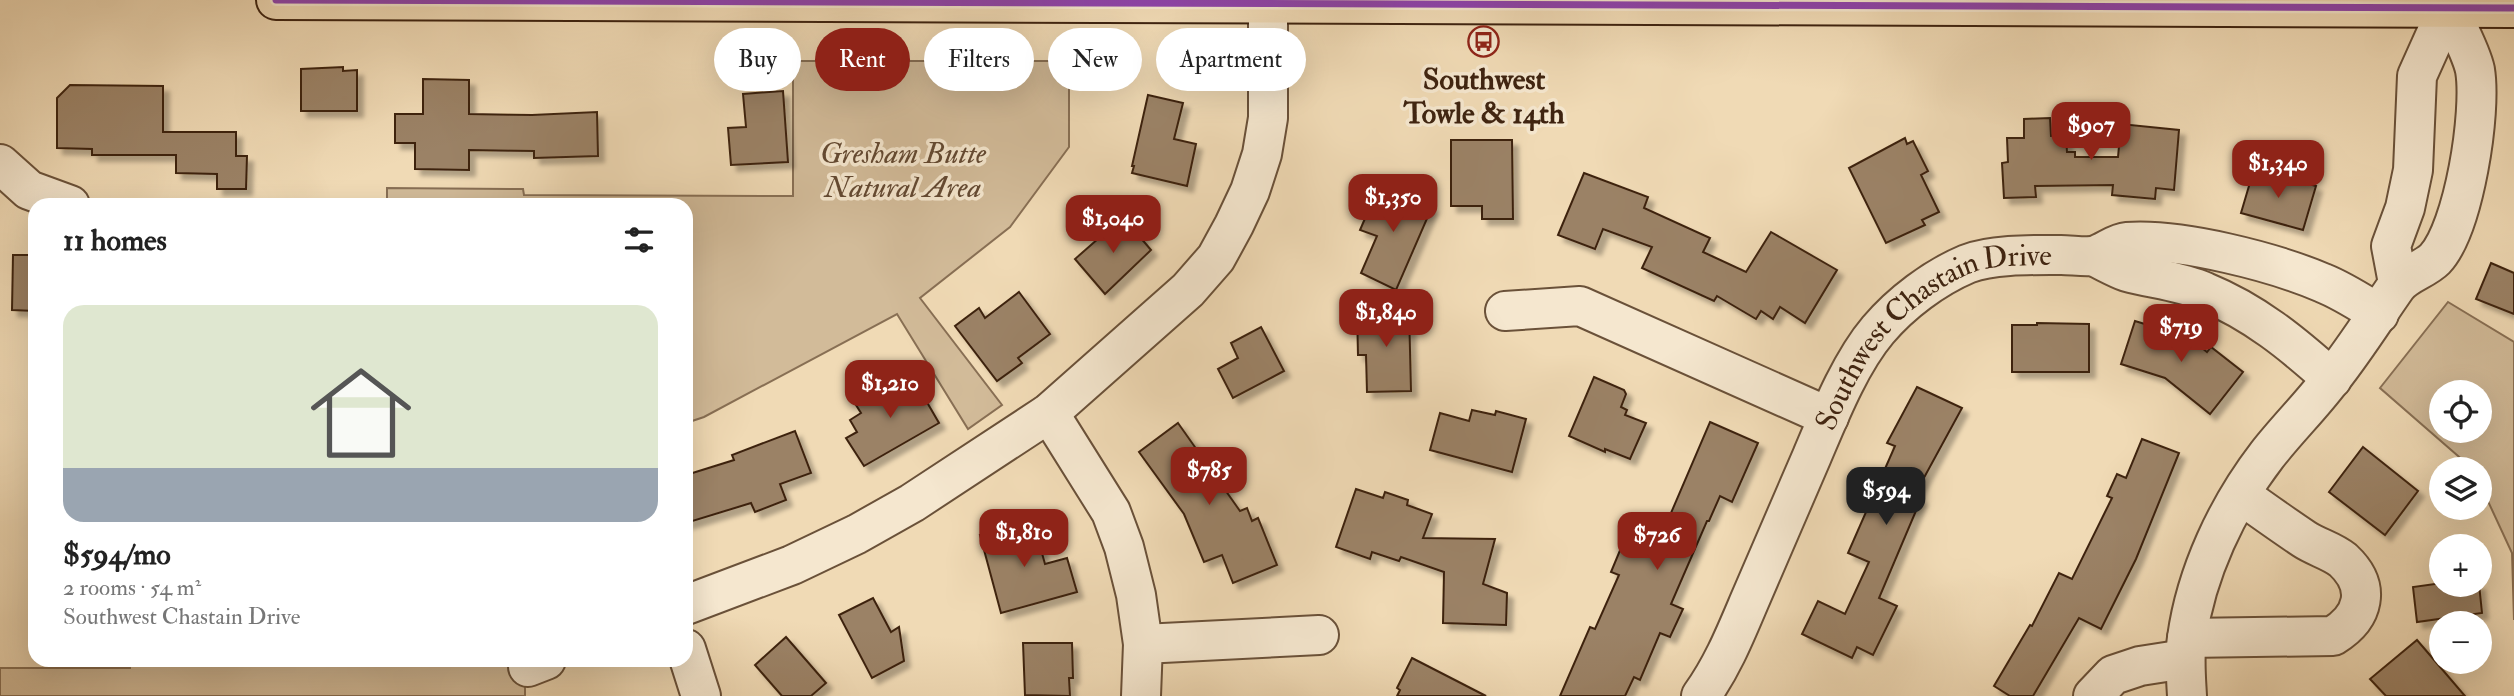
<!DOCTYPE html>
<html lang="en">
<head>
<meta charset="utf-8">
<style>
  :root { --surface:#fff; --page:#f6f6f6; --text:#222; --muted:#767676; --accent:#8f2418 }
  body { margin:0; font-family:"IM FELL Double Pica",serif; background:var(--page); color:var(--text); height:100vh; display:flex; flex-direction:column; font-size:26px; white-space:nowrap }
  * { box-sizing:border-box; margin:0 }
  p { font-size:23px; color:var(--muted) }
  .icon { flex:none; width:38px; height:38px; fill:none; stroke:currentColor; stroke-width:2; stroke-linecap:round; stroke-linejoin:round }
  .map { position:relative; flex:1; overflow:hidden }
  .side { position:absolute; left:28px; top:198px; width:665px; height:469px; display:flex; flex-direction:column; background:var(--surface); border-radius:21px; box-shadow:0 7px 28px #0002 }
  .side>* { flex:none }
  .banner { position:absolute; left:714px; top:28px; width:665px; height:63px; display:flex; gap:14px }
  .tools { position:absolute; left:2429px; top:380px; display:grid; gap:14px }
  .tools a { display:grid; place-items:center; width:63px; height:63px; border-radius:50%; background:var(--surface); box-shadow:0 7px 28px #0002; font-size:35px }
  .price { position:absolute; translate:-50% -60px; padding:0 16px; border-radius:14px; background:var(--accent); color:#fff; font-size:23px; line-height:46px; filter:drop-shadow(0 2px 4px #0008) }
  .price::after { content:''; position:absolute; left:50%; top:42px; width:21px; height:16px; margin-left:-10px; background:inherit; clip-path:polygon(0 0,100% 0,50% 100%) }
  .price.current { background:#222; color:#fff }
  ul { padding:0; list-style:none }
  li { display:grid; align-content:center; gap:14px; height:371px; padding:0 35px }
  li span { display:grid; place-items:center; height:217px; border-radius:21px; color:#555 }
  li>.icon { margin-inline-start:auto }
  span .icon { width:126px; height:126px; fill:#fffc; stroke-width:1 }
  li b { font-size:30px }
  h2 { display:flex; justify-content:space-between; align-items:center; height:84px; padding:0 35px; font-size:30px }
  .pill { padding:0 24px; border-radius:32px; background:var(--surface); box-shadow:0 7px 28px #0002; font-size:24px; line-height:63px }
  .pill.current { background:var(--accent); color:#fff }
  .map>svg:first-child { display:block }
</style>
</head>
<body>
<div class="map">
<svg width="2514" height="696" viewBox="0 0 2514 696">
  <defs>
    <filter id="shadow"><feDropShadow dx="6" dy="6" stdDeviation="2" flood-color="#0004"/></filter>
  </defs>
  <rect width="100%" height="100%" fill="#f0dab5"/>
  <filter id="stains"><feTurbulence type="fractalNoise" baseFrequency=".00286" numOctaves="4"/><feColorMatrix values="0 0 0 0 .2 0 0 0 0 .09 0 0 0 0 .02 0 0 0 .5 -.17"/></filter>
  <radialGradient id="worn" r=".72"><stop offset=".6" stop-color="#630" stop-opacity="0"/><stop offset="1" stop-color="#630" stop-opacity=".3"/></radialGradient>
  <!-- green -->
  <g fill="#d2bb99" stroke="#886f54" stroke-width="2" fill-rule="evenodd">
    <polygon points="793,61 1069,61 1069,147 1010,227 920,298 1002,405 968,429 897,314 704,417 686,423 686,205 387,205 387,188 523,189 524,195 793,196"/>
    <path d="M2448 302 2514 342V620L2512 553 2480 484V469H2473L2380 388ZM2480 392V430H2441V392Z"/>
    <polygon points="130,660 525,660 525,696 0,696 0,668 130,668"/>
  </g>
  <!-- building -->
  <g fill="#9b8266" stroke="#3e2310" stroke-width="2" filter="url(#shadow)">
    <polygon points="343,67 343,71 357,70 357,111 301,111 301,69"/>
    <polygon points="423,79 469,80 469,114 532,115 597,112 598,156 534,158 534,151 469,150 469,170 415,169 415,143 395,143 395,114 423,114"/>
    <polygon points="70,85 163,86 163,132 236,132 236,156 247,156 246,189 217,189 217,174 176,173 176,155 92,155 92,149 57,148 57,98"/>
    <polygon points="783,91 788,162 731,165 728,128 746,127 743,94"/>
    <polygon points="1148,95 1183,103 1174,139 1196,144 1187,186 1132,173 1134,166 1132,166"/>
    <polygon points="2050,118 2051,136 2066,135 2067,152 2075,152 2075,157 2118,157 2121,124 2179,130 2174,190 2156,188 2155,199 2112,195 2113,185 2035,186 2036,197 2004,198 2002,163 2008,162 2007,138 2024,138 2024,119"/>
    <polygon points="1905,138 1907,144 1913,141 1928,171 1921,175 1939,212 1922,220 1925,225 1886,243 1849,168"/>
    <polygon points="1451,140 1512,140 1513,219 1482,219 1482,206 1451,206"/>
    <polygon points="2254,169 2316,186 2303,230 2241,213"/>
    <polygon points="1584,173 1648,197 1644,208 1710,238 1703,252 1746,272 1771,232 1837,270 1805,323 1780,307 1773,319 1761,311 1756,319 1717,296 1714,301 1642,268 1652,247 1603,229 1595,249 1558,235"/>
    <polygon points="1380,184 1432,207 1396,290 1361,273 1377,236 1360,230"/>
    <polygon points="1123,217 1151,250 1105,294 1075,259"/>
    <polygon points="13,255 35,255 35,311 12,310"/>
    <polygon points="2491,263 2514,273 2514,314 2476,299"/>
    <polygon points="1019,292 1050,334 1018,358 1022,363 997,381 955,326 979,308 985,318"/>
    <polygon points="1357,310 1409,310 1411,391 1367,392 1366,355 1358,355"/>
    <polygon points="2135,321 2190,338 2207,352 2211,347 2243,372 2210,414 2165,378 2121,364"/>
    <polygon points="2037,323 2089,324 2089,372 2012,372 2012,325 2037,325"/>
    <polygon points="1261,327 1284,371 1233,398 1218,369 1238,358 1231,343"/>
    <polygon points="910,373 939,423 864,466 846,438 857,432 850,420 861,413 856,405"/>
    <polygon points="1594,377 1624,390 1626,394 1621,407 1627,410 1625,415 1646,423 1630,459 1605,449 1605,452 1569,436"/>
    <polygon points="1917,387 1962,408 1914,496 1921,499 1879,598 1897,606 1873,655 1857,647 1852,658 1802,634 1818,601 1845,614 1869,562 1848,553 1895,446 1887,443"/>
    <polygon points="1472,410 1495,415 1496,411 1526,419 1512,472 1430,450 1440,413 1469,421"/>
    <polygon points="1710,422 1758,443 1732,502 1720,496 1709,521 1707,521 1671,604 1683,609 1670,637 1660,633 1640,680 1634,677 1625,696 1560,696 1590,627 1595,629 1619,575 1611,572 1628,531 1630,532 1634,523 1662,534"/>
    <polygon points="1178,423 1240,511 1247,508 1252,521 1258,518 1277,565 1233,583 1222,555 1204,562 1184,514 1139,452"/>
    <polygon points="795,431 811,473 780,484 786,500 755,512 751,503 686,523 686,475 734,460 732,455"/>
    <polygon points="2142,439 2179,453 2136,559 2101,629 2079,618 2033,696 2010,696 1994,686 2030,625 2032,626 2059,573 2072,579 2112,498 2107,496 2117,474 2126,478"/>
    <polygon points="2363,447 2418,491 2385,535 2329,492"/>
    <polygon points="1356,489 1383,498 1385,492 1408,500 1407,505 1432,514 1423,538 1495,539 1483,584 1507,593 1506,625 1443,623 1444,572 1401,557 1399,561 1372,552 1370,559 1336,547"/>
    <polygon points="1033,521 1045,564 1067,558 1077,592 1001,613 980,535"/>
    <polygon points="2435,584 2479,584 2482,613 2417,622 2413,587"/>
    <polygon points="873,598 891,632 899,627 904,661 872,678 839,615"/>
    <polygon points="786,637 826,683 811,696 782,696 755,665"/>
    <polygon points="2417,640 2465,696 2386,696 2370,679"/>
    <polygon points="1023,643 1072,643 1073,678 1069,678 1070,696 1025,695"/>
    <polygon points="1412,658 1486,696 1397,696 1400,690 1397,688"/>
  </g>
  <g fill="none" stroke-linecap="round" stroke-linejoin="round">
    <defs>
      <g id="minor">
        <polyline points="0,164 29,190 70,205"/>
        <path d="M2093 256C2104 261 2116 268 2127 272 2153 279 2180 281 2205 292 2254 312 2292 343 2332 379"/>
        <polyline points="2398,283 2391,246 2405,208 2413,170 2417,76 2448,7"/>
        <polyline points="1505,311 1580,306 1829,417"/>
        <polyline points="1049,413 1111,512 1124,547 1136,595 1143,644 1141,696"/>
        <polyline points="686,605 792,565 857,534 912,503 1049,413 1188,290 1216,258 1234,225 1250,191 1262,154 1268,118 1268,3"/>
        <path d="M2187 638 2333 636C2364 617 2372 587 2343 560 2332 551 2316 547 2304 539 2283 525 2262 510 2241 495"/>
        <polyline points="1143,644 1319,635"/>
        <polyline points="686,649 701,696"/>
        <polyline points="528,667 546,660"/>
        <path id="s1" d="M1701 696C1722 667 1735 635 1749 602 1770 553 1791 505 1812 456 1829 416 1850 363 1878 330 1901 303 1934 278 1967 264 1992 254 2034 255 2061 255 2071 255 2083 257 2093 256 2105 253 2115 243 2127 242 2181 238 2274 262 2323 283 2343 291 2361 303 2379 314"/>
        <polyline points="2093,696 2113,675 2140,666 2185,659"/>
        <path d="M2187 696C2186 677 2184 657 2187 638 2196 573 2227 507 2267 455 2288 428 2312 405 2332 378 2355 349 2375 317 2396 287 2405 274 2424 270 2435 259 2464 228 2482 112 2475 70 2471 51 2456 25 2448 7V0"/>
      </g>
      <polyline id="major" points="276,0 2514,8"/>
    </defs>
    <!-- minor casing -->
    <use href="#minor" stroke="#6a5139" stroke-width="42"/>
    <!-- major casing -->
    <use href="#major" stroke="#3e2310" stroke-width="42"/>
    <!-- minor -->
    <use href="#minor" stroke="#f5e7cf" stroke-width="38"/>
    <!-- major -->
    <use href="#major" stroke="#f0dab5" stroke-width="38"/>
    <defs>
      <polyline id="bus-1" points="276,0 2514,8"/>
    </defs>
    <!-- bus-1 casing -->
    <use href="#bus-1" stroke="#f5e7cf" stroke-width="12"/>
    <!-- bus-1 -->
    <use href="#bus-1" stroke="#8e44ad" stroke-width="7"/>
  </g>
  <!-- icons -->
  <defs>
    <symbol id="bus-ring" viewBox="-11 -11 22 22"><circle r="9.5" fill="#f5e7cf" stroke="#8f2418" stroke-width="1.5"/><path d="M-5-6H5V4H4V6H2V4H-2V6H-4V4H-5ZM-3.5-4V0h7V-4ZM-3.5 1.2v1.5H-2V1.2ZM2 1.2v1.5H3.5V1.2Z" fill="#8f2418"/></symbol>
  </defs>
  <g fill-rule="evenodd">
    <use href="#bus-ring" x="1466" y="24" width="35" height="35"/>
  </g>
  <g text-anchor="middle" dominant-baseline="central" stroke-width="7" stroke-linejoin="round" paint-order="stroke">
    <!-- poi labels -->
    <g font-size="30" font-weight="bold" fill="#3e2310" stroke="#f5e7cf">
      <text x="1484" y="79">Southwest<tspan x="1484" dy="34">Towle &amp; 14th</tspan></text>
    </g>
    <!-- park labels -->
    <g font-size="30" font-style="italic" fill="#634932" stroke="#f5e7cf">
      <text x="903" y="153">Gresham Butte<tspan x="903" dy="34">Natural Area</tspan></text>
    </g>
    <!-- street labels -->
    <g font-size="30" fill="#3e2310" stroke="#f5e7cf">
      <text stroke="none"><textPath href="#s1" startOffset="450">Southwest Chastain Drive</textPath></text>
    </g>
  </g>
  <rect width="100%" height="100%" filter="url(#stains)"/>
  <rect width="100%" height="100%" fill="url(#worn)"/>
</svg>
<div class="tools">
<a><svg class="icon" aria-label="locate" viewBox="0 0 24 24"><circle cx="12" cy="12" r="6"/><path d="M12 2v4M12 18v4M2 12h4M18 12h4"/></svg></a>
<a><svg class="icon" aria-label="layers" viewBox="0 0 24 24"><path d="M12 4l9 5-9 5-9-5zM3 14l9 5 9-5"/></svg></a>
<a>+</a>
<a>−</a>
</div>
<b class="price" style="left:2091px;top:162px">$907</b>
<b class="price" style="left:2278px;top:200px">$1,340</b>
<b class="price" style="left:1393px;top:234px">$1,350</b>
<b class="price" style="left:1113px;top:255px">$1,040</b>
<b class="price" style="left:1386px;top:349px">$1,840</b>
<b class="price" style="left:2181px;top:364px">$719</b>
<b class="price" style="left:890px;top:420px">$1,210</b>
<b class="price" style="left:1209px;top:507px">$785</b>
<b class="price current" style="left:1886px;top:527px">$594</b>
<b class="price" style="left:1024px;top:569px">$1,810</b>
<b class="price" style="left:1657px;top:572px">$726</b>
<div class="banner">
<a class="pill">Buy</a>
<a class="pill current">Rent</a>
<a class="pill">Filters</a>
<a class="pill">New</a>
<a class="pill">Apartment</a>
</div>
<section class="side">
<h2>11 homes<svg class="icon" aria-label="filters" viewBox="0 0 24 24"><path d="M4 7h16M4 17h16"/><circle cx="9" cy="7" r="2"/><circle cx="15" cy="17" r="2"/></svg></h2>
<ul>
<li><span style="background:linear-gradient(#dfe7d0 75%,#9aa5b1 0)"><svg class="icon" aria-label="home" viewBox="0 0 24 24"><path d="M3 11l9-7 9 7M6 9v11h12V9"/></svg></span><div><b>$594/mo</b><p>2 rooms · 54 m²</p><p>Southwest Chastain Drive</p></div></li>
</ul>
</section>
</div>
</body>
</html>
